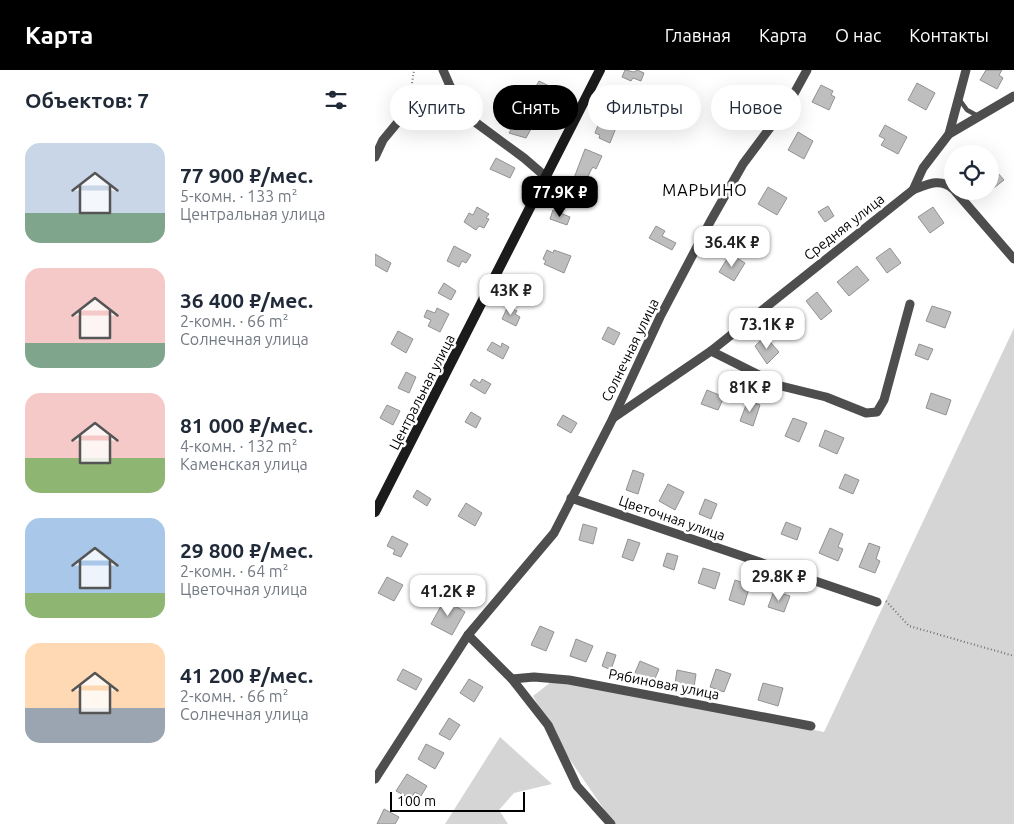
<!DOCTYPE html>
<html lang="ru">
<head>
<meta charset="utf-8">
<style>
  :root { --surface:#fff; --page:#f6f6f7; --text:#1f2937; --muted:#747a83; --accent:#000 }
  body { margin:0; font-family:Ubuntu,sans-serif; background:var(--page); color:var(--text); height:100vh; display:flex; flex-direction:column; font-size:19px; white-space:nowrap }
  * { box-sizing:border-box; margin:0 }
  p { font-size:16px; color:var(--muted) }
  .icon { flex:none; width:28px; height:28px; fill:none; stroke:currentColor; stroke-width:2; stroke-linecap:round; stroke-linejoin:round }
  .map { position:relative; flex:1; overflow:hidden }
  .drawer { display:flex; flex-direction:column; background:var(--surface); width:375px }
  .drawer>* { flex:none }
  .hud { position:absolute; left:15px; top:15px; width:475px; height:45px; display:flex; gap:10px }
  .controls { position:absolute; left:569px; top:75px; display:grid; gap:10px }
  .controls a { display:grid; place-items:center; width:55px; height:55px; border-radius:50%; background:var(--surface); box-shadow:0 5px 20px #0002; font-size:25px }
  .scale { position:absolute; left:15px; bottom:12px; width:135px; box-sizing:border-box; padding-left:5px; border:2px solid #000; border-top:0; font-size:14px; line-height:18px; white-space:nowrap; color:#000; -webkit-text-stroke:4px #fff; paint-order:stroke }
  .price { position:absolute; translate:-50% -42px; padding:0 11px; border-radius:10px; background:#fff; color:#222; font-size:16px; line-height:32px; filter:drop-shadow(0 1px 2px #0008) }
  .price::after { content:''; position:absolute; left:50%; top:30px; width:15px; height:11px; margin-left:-8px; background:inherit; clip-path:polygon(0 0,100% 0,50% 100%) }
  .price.current { background:var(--accent); color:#fff }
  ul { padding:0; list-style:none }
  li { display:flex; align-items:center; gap:15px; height:125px; padding:0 25px }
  li span { display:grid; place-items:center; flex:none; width:140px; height:100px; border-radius:15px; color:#555 }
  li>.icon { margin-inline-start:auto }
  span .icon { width:60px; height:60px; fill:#fffc; stroke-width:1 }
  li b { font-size:21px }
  h2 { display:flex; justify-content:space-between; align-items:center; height:60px; padding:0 25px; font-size:21px }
  .chip { padding:0 18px; border-radius:22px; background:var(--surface); box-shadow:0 5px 20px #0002; font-size:18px; line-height:45px }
  .chip.current { background:var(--accent); color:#fff }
  header { display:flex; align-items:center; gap:30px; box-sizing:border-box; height:70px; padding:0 25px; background:var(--accent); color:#fff }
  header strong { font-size:24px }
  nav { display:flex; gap:28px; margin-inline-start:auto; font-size:18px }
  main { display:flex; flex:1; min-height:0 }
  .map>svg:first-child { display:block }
</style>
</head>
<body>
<header>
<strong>Карта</strong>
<nav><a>Главная</a><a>Карта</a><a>О нас</a><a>Контакты</a></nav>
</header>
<main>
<section class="drawer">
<h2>Объектов: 7<svg class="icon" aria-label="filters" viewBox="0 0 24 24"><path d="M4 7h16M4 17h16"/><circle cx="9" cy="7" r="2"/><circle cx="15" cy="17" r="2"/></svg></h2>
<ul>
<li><span style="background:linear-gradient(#c9d6e8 70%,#7fa58c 0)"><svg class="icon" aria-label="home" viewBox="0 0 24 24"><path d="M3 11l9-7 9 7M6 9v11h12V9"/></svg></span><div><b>77 900 ₽/мес.</b><p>5-комн. · 133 m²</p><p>Центральная улица</p></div></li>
<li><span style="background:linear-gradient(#f6c9c9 75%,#7fa58c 0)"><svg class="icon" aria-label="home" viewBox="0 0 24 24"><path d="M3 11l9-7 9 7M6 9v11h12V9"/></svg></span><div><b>36 400 ₽/мес.</b><p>2-комн. · 66 m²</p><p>Солнечная улица</p></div></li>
<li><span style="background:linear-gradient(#f6c9c9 65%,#8fb573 0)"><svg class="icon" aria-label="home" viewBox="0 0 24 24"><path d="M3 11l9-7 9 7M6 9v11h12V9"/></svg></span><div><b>81 000 ₽/мес.</b><p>4-комн. · 132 m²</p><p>Каменская улица</p></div></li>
<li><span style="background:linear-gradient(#a9c7e8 75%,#8fb573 0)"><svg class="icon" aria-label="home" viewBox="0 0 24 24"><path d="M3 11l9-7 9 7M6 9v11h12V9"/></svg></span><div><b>29 800 ₽/мес.</b><p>2-комн. · 64 m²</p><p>Цветочная улица</p></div></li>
<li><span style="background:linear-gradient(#ffd9b3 65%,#9aa5b1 0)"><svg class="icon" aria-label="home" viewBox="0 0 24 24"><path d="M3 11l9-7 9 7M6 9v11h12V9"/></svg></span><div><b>41 200 ₽/мес.</b><p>2-комн. · 66 m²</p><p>Солнечная улица</p></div></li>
</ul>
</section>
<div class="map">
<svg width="639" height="754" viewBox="0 0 639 754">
  <rect width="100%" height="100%" fill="#fff"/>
  <!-- green -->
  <g fill="#d5d5d5">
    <polygon points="639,258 639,754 239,754 189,681 158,626 185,605 449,662"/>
    <polygon points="125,667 177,714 139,723 124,740 133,754 70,754"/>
  </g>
  <!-- building -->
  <g fill="#bebebe" stroke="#929292">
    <polygon points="250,0 259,2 262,0 269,3 266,11 258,8 256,11 247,7"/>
    <polygon points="611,0 627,0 624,5 628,8 622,19 605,10"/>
    <polygon points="164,11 176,17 171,26 159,20"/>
    <polygon points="542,13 560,23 551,40 533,30"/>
    <polygon points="446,15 458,21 456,25 460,27 454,40 437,32"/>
    <polygon points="243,31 250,35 235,73 224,68 225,65 220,63 223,55 232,56 237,44 229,40 232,32 240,36"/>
    <polygon points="135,42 148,49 146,54 156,59 151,68 134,63 136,60 128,56"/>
    <polygon points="510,55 532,67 523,84 506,75 510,69 504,66"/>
    <polygon points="423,62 438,71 429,89 413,80"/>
    <polygon points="210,79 227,86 221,99 218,97 216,100 210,113 199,108"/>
    <polygon points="121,88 140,98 135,108 115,99"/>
    <polygon points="615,94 629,110 615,121"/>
    <polygon points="393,117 412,128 402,145 383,134"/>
    <polygon points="453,136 459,146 450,152 443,142"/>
    <polygon points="102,137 114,144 111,148 114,149 109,158 104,156 101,160 89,152 94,143 98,145"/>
    <polygon points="558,137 569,153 555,163 543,147"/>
    <polygon points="178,140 195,147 192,155 175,149"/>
    <polygon points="281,156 290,161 287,166 301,173 297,180 274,168"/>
    <polygon points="79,176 96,185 91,193 87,191 84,197 72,191"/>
    <polygon points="515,178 526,193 512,203 501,188"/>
    <polygon points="172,180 178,183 179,180 196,186 189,203 169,194 171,191 168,189"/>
    <polygon points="0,184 16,193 12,202 0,195"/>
    <polygon points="355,184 370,193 359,211 344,202"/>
    <polygon points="482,196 494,210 474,226 462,212"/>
    <polygon points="69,213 81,221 76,230 63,223"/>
    <polygon points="442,222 457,241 446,250 431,231"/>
    <polygon points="133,236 142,241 140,244 145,247 141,256 127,249"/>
    <polygon points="557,236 576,242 570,258 551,251"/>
    <polygon points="62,238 74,244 65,262 53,256 56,250 49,247 52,240 60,243"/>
    <polygon points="233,257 245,263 239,275 227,269"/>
    <polygon points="23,261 38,269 31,283 16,274"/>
    <polygon points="390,266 404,282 392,294 380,276"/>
    <polygon points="117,272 126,277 127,273 134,277 128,289 112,280"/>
    <polygon points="544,274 558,279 553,290 540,285"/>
    <polygon points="31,302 41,307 34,323 23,318"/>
    <polygon points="99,309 105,313 107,309 116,314 110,324 95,315"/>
    <polygon points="332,320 349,327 343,340 326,334"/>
    <polygon points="556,323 576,330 571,345 551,338"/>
    <polygon points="373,330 385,335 378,356 365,351"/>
    <polygon points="12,335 25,341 18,355 5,348"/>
    <polygon points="96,342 106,348 101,358 90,352"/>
    <polygon points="188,345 202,353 196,363 182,355"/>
    <polygon points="418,348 432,353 424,372 410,366"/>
    <polygon points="450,360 469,368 462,384 444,376"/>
    <polygon points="258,400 269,404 263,424 251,420"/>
    <polygon points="470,404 484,410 478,424 464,418"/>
    <polygon points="293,414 309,422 300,440 284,431"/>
    <polygon points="42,420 56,429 52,436 38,427"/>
    <polygon points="330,429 342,434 336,449 324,444"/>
    <polygon points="91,433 107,443 100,456 83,446"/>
    <polygon points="411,452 426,458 422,470 406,464"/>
    <polygon points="208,454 222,458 218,474 204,470"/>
    <polygon points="455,458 468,464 463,477 468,479 463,491 444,483"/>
    <polygon points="17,466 33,474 26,487 18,484 20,480 12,476"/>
    <polygon points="253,469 265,473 258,491 247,487"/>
    <polygon points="494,473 505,477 501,489 505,491 500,503 484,497"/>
    <polygon points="292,483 303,486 299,500 288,496"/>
    <polygon points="328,498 345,503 340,519 323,513"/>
    <polygon points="12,507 28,515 19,531 3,523"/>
    <polygon points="360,510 375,515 369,535 354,530"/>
    <polygon points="399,521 415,526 409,542 393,537"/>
    <polygon points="66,527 90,542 77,565 56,554 66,536 62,534"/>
    <polygon points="165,556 179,562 171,581 156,575"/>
    <polygon points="201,569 218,576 211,592 195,586"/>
    <polygon points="232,582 241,585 236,600 227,596"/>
    <polygon points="265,591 284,599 278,613 259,605"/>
    <polygon points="28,599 47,609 41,620 22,610"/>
    <polygon points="341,599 356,604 349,622 335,617"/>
    <polygon points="302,600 321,604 319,617 300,614"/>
    <polygon points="94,609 108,617 99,632 85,623"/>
    <polygon points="388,613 408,618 403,636 383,630"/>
    <polygon points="74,648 85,655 75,670 64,664"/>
    <polygon points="51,674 69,683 60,699 43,689"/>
    <polygon points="32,704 52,716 46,726 40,722 36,729 21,721"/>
    <polygon points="9,739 24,747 20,754 2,754"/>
  </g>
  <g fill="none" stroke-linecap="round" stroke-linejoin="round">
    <!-- path -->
    <g stroke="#707070" stroke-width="2" stroke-dasharray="1 2.5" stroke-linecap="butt">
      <polyline points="35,27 39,0"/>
      <polyline points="511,531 534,556 639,586"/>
    </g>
    <!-- lane -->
    <polyline stroke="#4e4e4e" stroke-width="4.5" points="584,29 592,40 603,46"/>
    <!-- street -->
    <g stroke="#4e4e4e" stroke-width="9">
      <polyline points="68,0 75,16 100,52 149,88 171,107"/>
      <polyline points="574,64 639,26"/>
      <path d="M0 87 8 70 37 35C61 30 75 36 95 50"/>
      <path d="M538 120C551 115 565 107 578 119"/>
      <polyline points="580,121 639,189"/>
      <polyline points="336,281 406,316 451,327 491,343 502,342 509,330 535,234"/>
      <polyline points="238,348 336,281 538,120 548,98 574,64 591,0"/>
      <polyline points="196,428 502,532"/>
      <polyline points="93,565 137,609 173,655 202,716 236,754"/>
      <polyline points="137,609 159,607 194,610 436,656"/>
      <polyline points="0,709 93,565 179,463 238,348 285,247 335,152 368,94 415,31 432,0"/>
    </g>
    <!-- secondary -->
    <polyline stroke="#1b1b1b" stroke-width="10" points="0,442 225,0"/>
  </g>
  <g text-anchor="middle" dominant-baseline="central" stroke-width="5" stroke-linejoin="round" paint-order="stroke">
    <!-- street labels -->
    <g font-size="14" fill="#000" stroke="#fff">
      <text transform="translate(469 157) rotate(-38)">Средняя улица</text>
      <text transform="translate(255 280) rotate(-64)">Солнечная улица</text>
      <text transform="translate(47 322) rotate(-63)">Центральная улица</text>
      <text transform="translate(297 448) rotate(19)">Цветочная улица</text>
      <text transform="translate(289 614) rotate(11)">Рябиновая улица</text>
    </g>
    <!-- quarter labels -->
    <g font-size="16" letter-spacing="1" fill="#000" stroke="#fff">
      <text x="330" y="120">МАРЬИНО</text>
    </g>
  </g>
</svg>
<div class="controls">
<a><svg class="icon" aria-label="locate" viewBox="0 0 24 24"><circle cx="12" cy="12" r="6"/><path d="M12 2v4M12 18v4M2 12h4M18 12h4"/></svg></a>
</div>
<div class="scale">100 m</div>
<b class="price current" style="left:185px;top:148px">77.9K ₽</b>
<b class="price" style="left:357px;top:198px">36.4K ₽</b>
<b class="price" style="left:136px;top:246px">43K ₽</b>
<b class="price" style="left:392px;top:280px">73.1K ₽</b>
<b class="price" style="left:375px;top:343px">81K ₽</b>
<b class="price" style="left:404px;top:532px">29.8K ₽</b>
<b class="price" style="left:73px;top:547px">41.2K ₽</b>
<div class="hud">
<a class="chip">Купить</a>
<a class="chip current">Снять</a>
<a class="chip">Фильтры</a>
<a class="chip">Новое</a>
</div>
</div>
</main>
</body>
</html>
